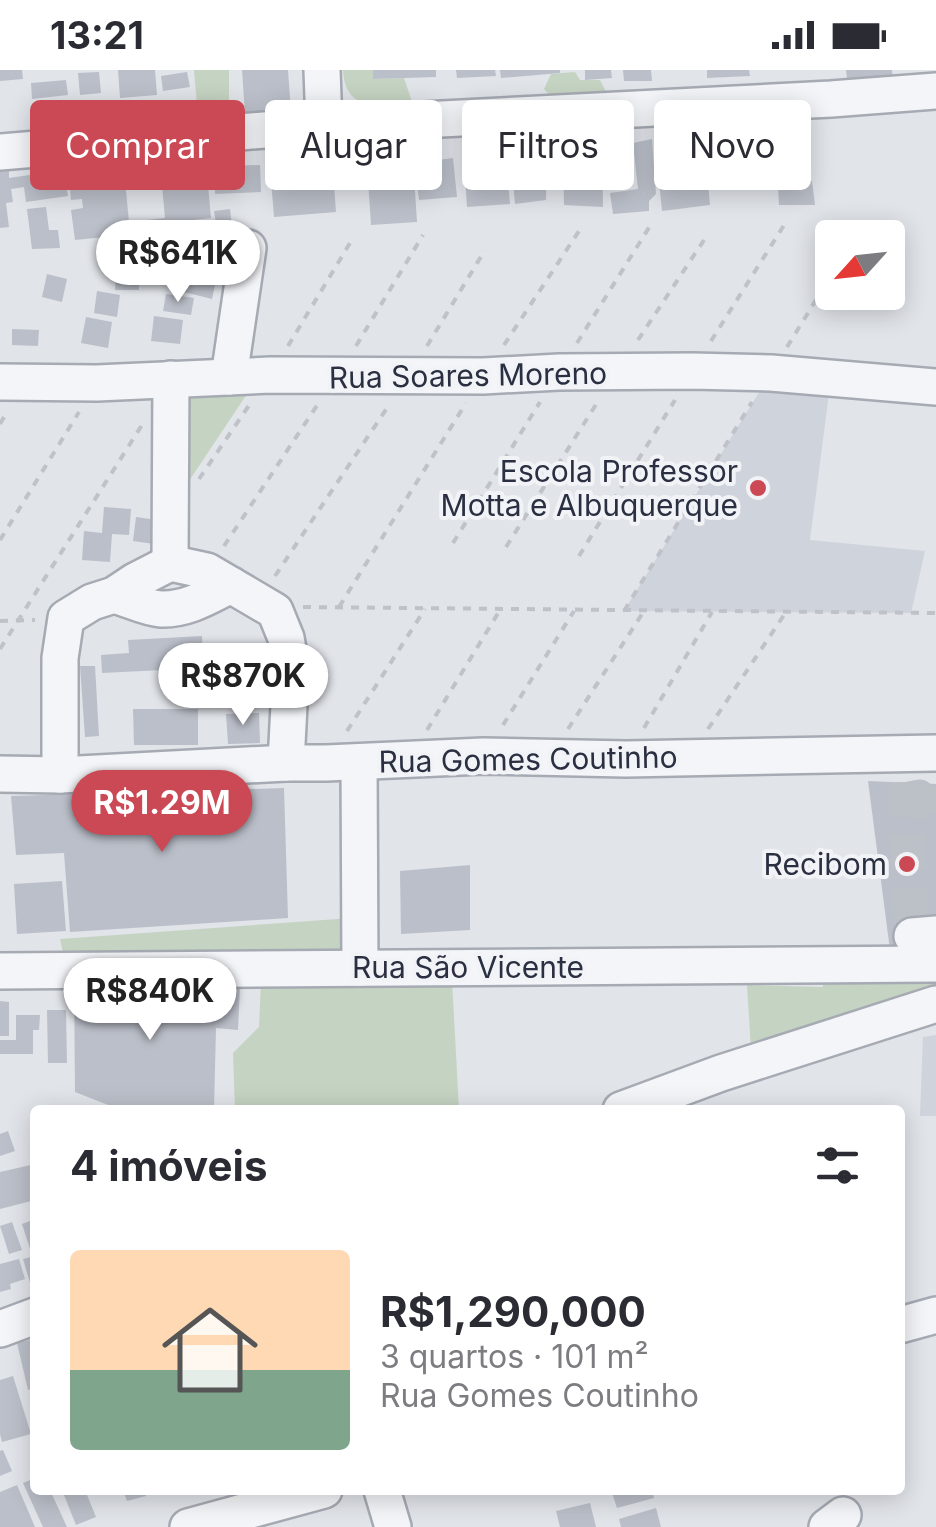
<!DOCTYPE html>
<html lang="pt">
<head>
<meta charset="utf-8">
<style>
  :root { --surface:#fff; --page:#f7f7f7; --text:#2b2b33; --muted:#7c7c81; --accent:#cb4954 }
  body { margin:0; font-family:Inter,sans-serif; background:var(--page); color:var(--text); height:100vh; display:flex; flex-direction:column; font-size:38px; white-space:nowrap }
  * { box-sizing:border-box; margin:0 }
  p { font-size:32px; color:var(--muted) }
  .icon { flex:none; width:55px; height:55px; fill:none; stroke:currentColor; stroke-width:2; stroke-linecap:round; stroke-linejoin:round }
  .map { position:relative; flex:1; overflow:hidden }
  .sheet { position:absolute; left:30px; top:1035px; width:875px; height:390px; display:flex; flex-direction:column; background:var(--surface); border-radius:10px; box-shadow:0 5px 25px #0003 }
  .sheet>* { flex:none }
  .banner { position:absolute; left:30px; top:30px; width:878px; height:90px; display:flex; gap:20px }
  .needle { width:65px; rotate:243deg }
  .fabs { position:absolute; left:815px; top:150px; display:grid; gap:20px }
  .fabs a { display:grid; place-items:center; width:90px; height:90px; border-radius:10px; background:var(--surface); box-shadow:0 5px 25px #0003; font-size:50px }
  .price { position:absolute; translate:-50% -85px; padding:0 22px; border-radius:35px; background:#fff; color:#222; font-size:32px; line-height:65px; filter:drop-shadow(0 2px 5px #0008) }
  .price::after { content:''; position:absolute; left:50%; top:60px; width:30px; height:22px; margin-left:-15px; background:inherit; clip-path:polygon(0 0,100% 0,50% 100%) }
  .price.on { background:var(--accent); color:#fff }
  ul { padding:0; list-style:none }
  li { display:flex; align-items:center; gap:30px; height:250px; padding:0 40px }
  li span { display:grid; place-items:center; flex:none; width:280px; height:200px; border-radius:10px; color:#555 }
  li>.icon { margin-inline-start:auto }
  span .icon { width:120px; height:120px; fill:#fffc; stroke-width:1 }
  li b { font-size:42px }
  h2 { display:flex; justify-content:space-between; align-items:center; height:120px; padding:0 40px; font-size:42px }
  .pill { padding:0 35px; border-radius:10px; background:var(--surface); box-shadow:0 5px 25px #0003; font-size:35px; line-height:90px }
  .pill.on { background:var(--accent); color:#fff }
  .status { display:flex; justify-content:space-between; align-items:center; height:70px; padding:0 50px; background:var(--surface); direction:ltr }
  .status svg { height:28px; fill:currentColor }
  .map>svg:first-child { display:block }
</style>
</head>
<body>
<div class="status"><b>13:21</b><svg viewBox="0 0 49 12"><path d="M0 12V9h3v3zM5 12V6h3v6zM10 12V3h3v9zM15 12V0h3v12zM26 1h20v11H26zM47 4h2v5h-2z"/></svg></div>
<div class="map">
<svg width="936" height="1457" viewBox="0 0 936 1457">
  <rect width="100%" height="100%" fill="#e1e4e9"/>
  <!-- built -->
  <g fill="#cfd3db">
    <polygon points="771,303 831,308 810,470 925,481 911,543 624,541"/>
    <polygon points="936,965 936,1046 920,1046 923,967"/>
  </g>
  <!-- green -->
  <g fill="#c5d3c2">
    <polygon points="194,0 229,0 229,34 197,35"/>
    <path d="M343 0H373L374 9 404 8 412 32C380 36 345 43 343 0Z"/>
    <polygon points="575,2 580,10 600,10 606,22 589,29 559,36 544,19 551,4"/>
    <polygon points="180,321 249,321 175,432"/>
    <polygon points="352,848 355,883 64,887 60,869"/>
    <polygon points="936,906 936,925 751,979 747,915 823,917 823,909"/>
    <polygon points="452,910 459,1040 235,1040 233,983 259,957 261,911"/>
  </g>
  <!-- building -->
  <g fill="#bbbfc9">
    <polygon points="0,0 22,0 23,9 0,11"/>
    <polygon points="118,0 155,0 157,25 120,28"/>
    <polygon points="242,0 288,0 291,41 245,44"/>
    <polygon points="373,0 436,0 436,7 373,9"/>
    <polygon points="456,0 495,0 496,6 457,8"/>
    <polygon points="500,0 560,0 560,3 501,8"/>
    <polygon points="585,0 611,0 612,8 585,10"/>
    <polygon points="623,0 651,0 652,11 624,11"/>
    <polygon points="707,0 749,0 750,6 707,8"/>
    <polygon points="846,0 892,0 893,16 848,16"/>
    <polygon points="99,2 101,23 80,25 78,3"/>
    <polygon points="187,2 190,17 163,21 161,6"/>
    <polygon points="66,10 68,25 32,29 31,13"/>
    <polygon points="797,63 800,71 798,110 812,111 815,135 779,135 778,115 749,108 747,86 718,85 714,70 753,69 753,85 761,83 758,65"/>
    <polygon points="429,66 432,91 453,88 457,127 419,130 411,68"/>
    <polygon points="704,68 710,135 662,141 655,71"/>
    <polygon points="652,69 656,124 649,131 649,141 613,144 610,123 638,119 633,73"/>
    <polygon points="547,74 546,130 515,134 510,77"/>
    <polygon points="505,77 510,134 467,137 463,78"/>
    <polygon points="602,77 603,137 564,135 563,78"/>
    <polygon points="206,93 211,148 165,153 166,161 75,170 71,140 83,138 82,129 71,130 69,105 124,100 129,152 165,148 162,115 127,119 125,100"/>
    <polygon points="330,94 332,108 308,110 309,116 334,115 336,142 274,147 270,98"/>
    <polygon points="260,95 261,122 215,124 215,105 226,105 226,96"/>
    <polygon points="64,100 68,126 26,132 24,117 11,119 13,132 6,133 9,157 0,158 0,102 9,101 9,108"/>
    <polygon points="414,106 417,152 371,155 368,109"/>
    <polygon points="46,137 49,160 58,160 60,178 32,179 27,139"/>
    <polygon points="230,139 232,157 217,159 214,141"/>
    <polygon points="192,180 221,186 212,229 184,222"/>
    <polygon points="122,184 139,184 139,220 115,220 116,204 122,204"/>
    <polygon points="167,200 182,203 179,217 164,214"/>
    <polygon points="47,204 67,209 62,232 42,227"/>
    <polygon points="97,221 120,225 117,247 94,243"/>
    <polygon points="166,224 194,228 191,245 163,241"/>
    <polygon points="154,246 183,250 180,274 151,271"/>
    <polygon points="86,247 112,252 108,278 81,273"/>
    <polygon points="12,259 39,260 38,276 12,275"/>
    <polygon points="104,437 131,439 129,465 112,464 110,492 82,490 84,461 102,463"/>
    <polygon points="136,447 157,450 154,474 133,471"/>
    <polygon points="202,566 203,598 102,603 101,585 129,583 128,570"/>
    <polygon points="252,589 254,624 215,626 213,591"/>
    <polygon points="80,596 95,596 99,666 85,667"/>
    <polygon points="133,639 198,639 198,675 134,675"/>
    <polygon points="259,643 260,673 228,674 226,644"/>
    <polygon points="868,711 936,714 936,874 890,880"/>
    <polygon points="284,718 288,848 70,862 64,783 16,785 11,726"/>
    <polygon points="470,795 470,860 401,864 400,801"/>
    <polygon points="62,811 66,861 17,864 14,814"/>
    <polygon points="74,912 240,916 238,960 216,958 214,1040 121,1040 75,1022"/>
    <polygon points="0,931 9,932 9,966 0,966"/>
    <polygon points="47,940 66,940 67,993 48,993"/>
    <polygon points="16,945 40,945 39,960 33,960 33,984 0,984 0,970 16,970"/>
    <polygon points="8,1061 15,1081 0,1086 0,1064"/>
    <polygon points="35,1094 35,1130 0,1139 0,1102"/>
    <polygon points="35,1149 35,1181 31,1182 22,1154"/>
    <polygon points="12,1152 22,1180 9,1184 0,1156"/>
    <polygon points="35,1186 35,1214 31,1216 23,1189"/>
    <polygon points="19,1189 25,1209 10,1214 11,1219 0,1222 0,1194"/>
    <polygon points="35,1269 35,1318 28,1320 17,1273"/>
    <polygon points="13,1306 31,1364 2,1372 0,1364 0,1310"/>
    <polygon points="3,1380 12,1401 0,1406 0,1381"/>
    <polygon points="35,1408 35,1420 50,1420 67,1457 43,1457 23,1413"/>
    <polygon points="17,1415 35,1457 0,1457 0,1422"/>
    <polygon points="62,1420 85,1420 96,1447 76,1455"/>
    <polygon points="123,1420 144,1420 146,1426 127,1431"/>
    <polygon points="611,1420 652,1420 654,1428 617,1438"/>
    <polygon points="590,1433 596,1457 560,1457 556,1441"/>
    <polygon points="656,1438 661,1457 621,1457 619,1449"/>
  </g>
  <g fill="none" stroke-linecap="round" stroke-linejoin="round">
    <!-- minor-tunnel -->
    <g stroke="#bcc0c7" stroke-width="35" stroke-dasharray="35 18" stroke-linecap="butt">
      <polyline points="905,712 912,877"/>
      <polyline points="906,730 919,727 932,740 936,749"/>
    </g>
    <defs>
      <g id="minor">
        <polyline points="322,0 324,55"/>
        <polyline points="0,82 324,55 831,29 936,21"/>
        <polyline points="229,307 248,178"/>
        <polyline points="0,312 97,313 270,305 483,306 559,302 692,301 771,303 936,317"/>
        <polyline points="170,493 171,309"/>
        <path d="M114 525C129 529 146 538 161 539 187 540 209 526 231 515"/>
        <polyline points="359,692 360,898"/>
        <polyline points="0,704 60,705 286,693 326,693 483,686 626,689 936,683"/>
        <polyline points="60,705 60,588 66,548 92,532 114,525 135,511 170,493 207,501 275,541 286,568 291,597 286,693"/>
        <polyline points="912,866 936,864"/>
        <polyline points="0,901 936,894"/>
        <polyline points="621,1040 721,1003 936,934"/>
        <polyline points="900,1255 936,1245"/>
        <polyline points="0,1259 35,1246"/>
        <polyline points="382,1420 393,1457"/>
        <polyline points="188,1457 324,1420"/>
        <polyline points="827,1457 843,1445"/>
      </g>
    </defs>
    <!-- minor casing -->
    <use href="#minor" stroke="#a6aab3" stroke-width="40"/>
    <!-- path -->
    <g stroke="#bfc2c8" stroke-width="4" stroke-dasharray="8 8" stroke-linecap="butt">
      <polyline points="855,168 864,153"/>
      <polyline points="638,270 704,170"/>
      <polyline points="711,271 786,152"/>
      <polyline points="577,273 650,156"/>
      <polyline points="504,275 581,158"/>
      <polyline points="288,276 350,173"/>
      <polyline points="356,276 423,165"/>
      <polyline points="427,276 485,180"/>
      <polyline points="787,277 832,204"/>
      <polyline points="0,354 7,342"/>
      <polyline points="199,409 250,334"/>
      <polyline points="0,470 79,342"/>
      <polyline points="453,473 540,332"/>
      <polyline points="224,476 318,334"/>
      <polyline points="506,477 597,333"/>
      <polyline points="579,486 675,330"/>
      <polyline points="275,506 389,335"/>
      <polyline points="303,537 936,543"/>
      <polyline points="339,537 466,333"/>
      <polyline points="624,541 752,332"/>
      <polyline points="0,551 35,550"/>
      <polyline points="0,579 142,355"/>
      <polyline points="503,655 574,541"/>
      <polyline points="644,658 712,542"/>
      <polyline points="568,659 644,541"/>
      <polyline points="708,659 786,542"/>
      <polyline points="427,660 500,540"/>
      <polyline points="347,661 425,539"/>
    </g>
    <!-- minor -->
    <use href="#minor" stroke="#f4f5f8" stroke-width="35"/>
  </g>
  <!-- markers -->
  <g fill="#cb4954" stroke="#f1f3f7" stroke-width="4">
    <circle cx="758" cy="418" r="10"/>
    <circle cx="907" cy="794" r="10"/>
  </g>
  <g text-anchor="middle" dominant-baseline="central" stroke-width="8" stroke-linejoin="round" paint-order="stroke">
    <!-- street labels -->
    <g font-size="30" fill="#2a3041" stroke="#f1f3f7">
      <text transform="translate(468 305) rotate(-1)">Rua Soares Moreno</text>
      <text transform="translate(528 689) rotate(-1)">Rua Gomes Coutinho</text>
      <text x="468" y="897">Rua São Vicente</text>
    </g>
    <!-- poi labels -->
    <g font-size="30" fill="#2a3041" stroke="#f1f3f7" text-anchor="end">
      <text x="738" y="401">Escola Professor<tspan x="738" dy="34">Motta e Albuquerque</tspan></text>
      <text x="887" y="794">Recibom</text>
    </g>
  </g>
</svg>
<div class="fabs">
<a><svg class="needle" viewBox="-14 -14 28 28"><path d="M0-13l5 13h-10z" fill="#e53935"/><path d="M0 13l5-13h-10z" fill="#7c7c81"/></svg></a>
</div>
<b class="price" style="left:178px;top:235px">R$641K</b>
<b class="price" style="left:243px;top:658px">R$870K</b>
<b class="price on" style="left:162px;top:785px">R$1.29M</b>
<b class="price" style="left:150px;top:973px">R$840K</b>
<div class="banner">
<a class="pill on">Comprar</a>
<a class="pill">Alugar</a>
<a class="pill">Filtros</a>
<a class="pill">Novo</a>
</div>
<section class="sheet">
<h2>4 imóveis<svg class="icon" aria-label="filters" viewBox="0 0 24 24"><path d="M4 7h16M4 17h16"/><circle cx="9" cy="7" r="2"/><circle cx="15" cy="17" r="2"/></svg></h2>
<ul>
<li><span style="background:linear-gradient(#ffd9b3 60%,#7fa58c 0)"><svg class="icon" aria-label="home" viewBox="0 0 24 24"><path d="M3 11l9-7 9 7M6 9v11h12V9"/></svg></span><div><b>R$1,290,000</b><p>3 quartos · 101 m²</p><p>Rua Gomes Coutinho</p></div></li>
</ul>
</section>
</div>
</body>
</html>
